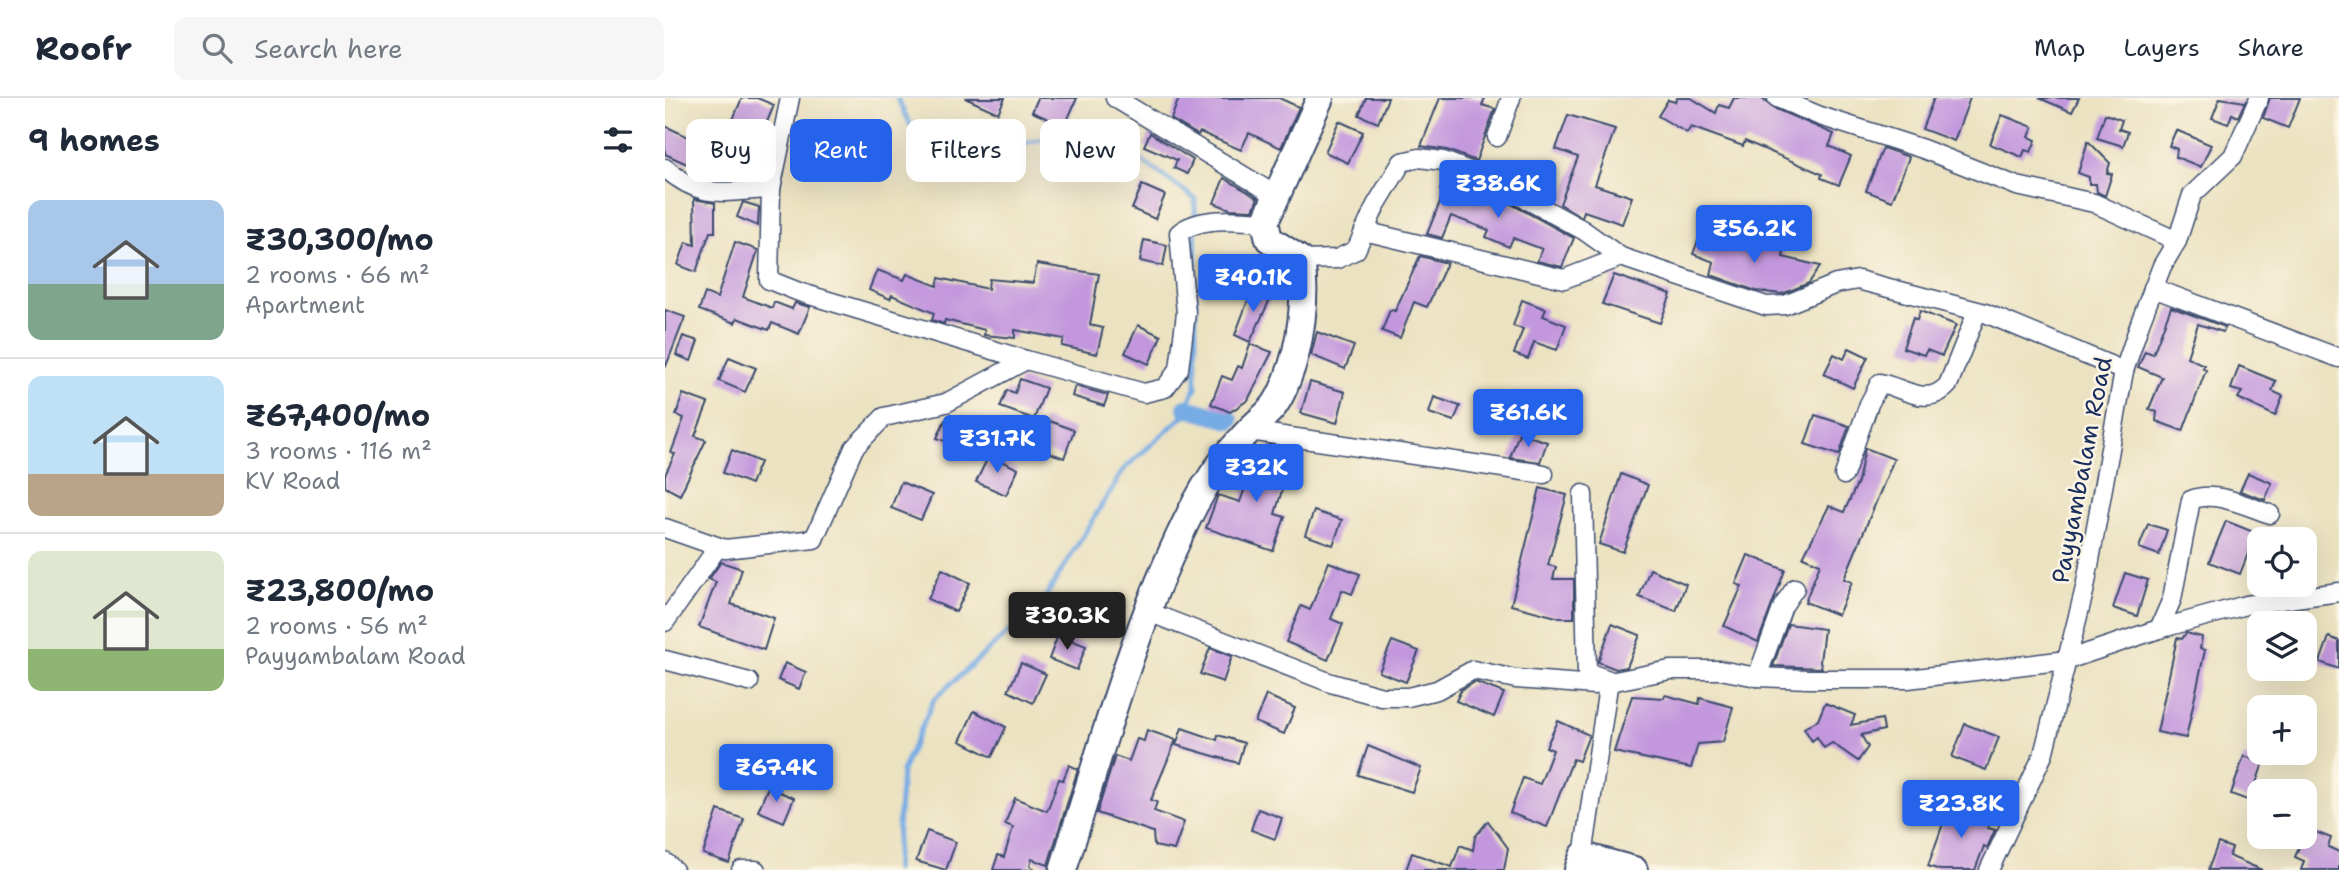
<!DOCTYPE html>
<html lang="en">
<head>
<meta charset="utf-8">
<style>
  :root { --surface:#fff; --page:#f6f6f7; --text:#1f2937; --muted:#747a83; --line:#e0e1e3; --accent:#2563eb }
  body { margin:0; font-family:"Shantell Sans",sans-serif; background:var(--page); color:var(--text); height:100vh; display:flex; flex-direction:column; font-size:26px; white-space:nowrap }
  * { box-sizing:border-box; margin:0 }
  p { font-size:23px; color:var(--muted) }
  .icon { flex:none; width:38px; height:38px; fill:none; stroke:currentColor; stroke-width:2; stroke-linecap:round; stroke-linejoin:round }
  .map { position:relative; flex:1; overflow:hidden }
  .details { display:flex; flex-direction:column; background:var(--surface); width:665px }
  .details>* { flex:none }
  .guide { position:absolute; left:21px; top:21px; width:665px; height:63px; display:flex; gap:14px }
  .controls { position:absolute; left:1582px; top:429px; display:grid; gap:14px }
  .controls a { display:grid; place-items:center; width:70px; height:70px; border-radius:14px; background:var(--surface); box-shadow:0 7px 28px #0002; font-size:35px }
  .price { position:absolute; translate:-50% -60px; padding:0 16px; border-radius:7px; background:var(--accent); color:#fff; font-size:23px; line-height:46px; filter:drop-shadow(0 2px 4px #0008) }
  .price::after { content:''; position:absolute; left:50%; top:42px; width:21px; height:16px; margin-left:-10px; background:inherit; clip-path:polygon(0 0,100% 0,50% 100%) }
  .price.on { background:#222; color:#fff }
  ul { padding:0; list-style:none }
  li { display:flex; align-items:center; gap:21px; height:175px; padding:0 28px }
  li+li { border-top:2px solid var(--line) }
  li span { display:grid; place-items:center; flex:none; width:196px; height:140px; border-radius:14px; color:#555 }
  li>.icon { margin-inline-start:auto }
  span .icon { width:84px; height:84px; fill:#fffc; stroke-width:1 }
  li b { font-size:30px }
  h2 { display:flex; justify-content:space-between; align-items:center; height:84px; padding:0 28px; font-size:30px }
  .pill { padding:0 24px; border-radius:14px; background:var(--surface); box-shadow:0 7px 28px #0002; font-size:24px; line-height:63px }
  .pill.on { background:var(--accent); color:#fff }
  header { display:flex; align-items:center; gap:42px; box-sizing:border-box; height:98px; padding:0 35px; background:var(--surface); border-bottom:2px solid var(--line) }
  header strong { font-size:33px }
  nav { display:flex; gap:38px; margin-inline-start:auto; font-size:24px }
  .search { width:490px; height:63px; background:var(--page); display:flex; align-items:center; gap:18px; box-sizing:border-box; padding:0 24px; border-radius:14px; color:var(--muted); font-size:26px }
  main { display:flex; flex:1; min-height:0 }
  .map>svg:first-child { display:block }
</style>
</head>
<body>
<header>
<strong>Roofr</strong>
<div class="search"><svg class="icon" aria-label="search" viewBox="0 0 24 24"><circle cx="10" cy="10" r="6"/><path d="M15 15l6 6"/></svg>Search here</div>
<nav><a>Map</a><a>Layers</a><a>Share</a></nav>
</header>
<main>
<section class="details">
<h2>9 homes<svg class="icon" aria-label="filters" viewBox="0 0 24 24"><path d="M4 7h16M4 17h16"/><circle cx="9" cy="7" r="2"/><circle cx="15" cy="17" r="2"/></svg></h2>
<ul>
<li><span style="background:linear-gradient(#a9c7e8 60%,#7fa58c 0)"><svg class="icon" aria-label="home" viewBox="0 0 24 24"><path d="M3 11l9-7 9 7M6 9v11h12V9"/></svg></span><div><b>₹30,300/mo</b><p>2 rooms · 66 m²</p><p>Apartment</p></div></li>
<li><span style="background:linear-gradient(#bfe0f5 70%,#b9a48a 0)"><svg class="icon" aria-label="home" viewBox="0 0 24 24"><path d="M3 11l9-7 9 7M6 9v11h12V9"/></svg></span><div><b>₹67,400/mo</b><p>3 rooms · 116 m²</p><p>KV Road</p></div></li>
<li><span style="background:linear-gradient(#dfe7d0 70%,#8fb573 0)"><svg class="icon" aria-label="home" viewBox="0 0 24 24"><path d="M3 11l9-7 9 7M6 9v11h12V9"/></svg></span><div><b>₹23,800/mo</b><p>2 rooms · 56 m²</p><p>Payyambalam Road</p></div></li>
</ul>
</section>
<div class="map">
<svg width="1674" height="772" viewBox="0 0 1674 772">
  <rect width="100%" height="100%" fill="#fcf5e5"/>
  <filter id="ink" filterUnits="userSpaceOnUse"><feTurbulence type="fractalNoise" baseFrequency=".0143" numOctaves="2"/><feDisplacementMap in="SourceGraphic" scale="14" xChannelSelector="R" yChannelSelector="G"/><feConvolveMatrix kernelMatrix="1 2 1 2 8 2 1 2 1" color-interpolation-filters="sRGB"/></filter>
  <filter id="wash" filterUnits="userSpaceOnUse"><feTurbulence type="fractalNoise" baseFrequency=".00686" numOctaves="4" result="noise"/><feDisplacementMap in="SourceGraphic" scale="28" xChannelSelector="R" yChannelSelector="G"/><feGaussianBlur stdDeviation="1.57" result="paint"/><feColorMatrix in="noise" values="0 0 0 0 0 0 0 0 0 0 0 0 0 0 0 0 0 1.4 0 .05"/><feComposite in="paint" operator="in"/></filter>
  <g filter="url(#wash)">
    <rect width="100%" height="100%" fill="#ebe2c1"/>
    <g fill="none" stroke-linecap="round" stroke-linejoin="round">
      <!-- stream -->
      <polyline stroke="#76abe4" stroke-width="5" points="230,772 237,673 269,601 378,503 459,371 517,319 521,310 531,289 530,101 474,60 395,37 308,57 259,54 232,0"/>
      <!-- canal -->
      <polyline stroke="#76abe4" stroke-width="18" points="521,310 565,322"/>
    </g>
    <g id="blocks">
      <!-- building -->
      <g fill="#c397dd">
        <polygon points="77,0 92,0 109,7 86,63 79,60 74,72 51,62"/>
        <polygon points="300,0 340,0 333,15"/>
        <polygon points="373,0 412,0 400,28 367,14"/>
        <polygon points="514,0 614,0 634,9 616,50 584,35 576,52 535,34 533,37 506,21"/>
        <polygon points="701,0 723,0 713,25 694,17"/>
        <polygon points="775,0 820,0 817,7 830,11 811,63 782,52 756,48"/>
        <polygon points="1012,0 1026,0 1051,15 1054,7 1064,10 1069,0 1096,0 1108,10 1169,36 1164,48 1186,58 1174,87 1156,80 1157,76 1080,43 1078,48 1026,29 1022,35 993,18 1003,2 1010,4"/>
        <polygon points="1269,0 1305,0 1289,43 1257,31"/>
        <polygon points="1374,0 1414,0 1407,14"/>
        <polygon points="1555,0 1580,4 1573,19 1567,16 1563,26 1547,20"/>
        <polygon points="1605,0 1635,0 1623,30 1598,20"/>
        <polygon points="1440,16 1457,22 1454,31 1463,34 1458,48 1432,40"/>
        <polygon points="903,17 950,31 930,87 967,99 957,126 919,113 917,119 895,106 913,59 891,51"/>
        <polygon points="1337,17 1368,29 1364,39 1371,42 1366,54 1360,52 1357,59 1325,46"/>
        <polygon points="674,23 698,34 683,65 660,54"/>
        <polygon points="0,28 34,44 22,66 0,56"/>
        <polygon points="1511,32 1546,47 1536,69 1511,59 1512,51 1504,48"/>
        <polygon points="485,35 528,62 522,76 509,70 512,62 479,48"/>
        <polygon points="1423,43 1445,65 1442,75 1447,76 1440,98 1432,94 1431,86 1424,86 1424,79 1413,75"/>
        <polygon points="1218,50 1244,59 1227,103 1201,93"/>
        <polygon points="781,76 815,89 909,140 897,169 872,163 877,151 848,140 844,149 821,139 824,132 786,118 777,140 762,136 779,94 775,92"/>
        <polygon points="559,80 593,100 588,112 565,111 549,105"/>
        <polygon points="477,87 500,97 490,121 467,111"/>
        <polygon points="29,101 50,105 50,134 45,134 31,174 13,167 21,144 30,147"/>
        <polygon points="78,104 94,109 93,128 72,119"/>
        <polygon points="1036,135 1053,142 1054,139 1119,153 1118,159 1155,168 1144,185 1117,196 1091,193 1046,177 1049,164 1028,156"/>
        <polygon points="479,142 502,147 498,168 475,163"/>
        <polygon points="70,144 93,152 78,199 107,210 109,204 127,211 130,205 145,209 134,236 107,225 104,232 72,220 70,225 34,212 40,195 52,200"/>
        <polygon points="755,158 782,165 762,209 749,204 735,240 717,233 725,212 730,213"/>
        <polygon points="610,164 621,171 622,183 605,176"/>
        <polygon points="372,166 434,176 425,227 438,230 432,256 397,248 399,241 350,232 350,240 319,237 320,232 280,222 279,226 267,222 269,215 227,197 225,201 204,192 212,172 239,182 242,176 272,188 274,180 323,191 324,181 368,185"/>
        <polygon points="949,177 1006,196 995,225 937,206"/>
        <polygon points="588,189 607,197 585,244 570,237"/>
        <polygon points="857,202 881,211 878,218 901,227 892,252 869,244 863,261 849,256 858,231 848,228"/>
        <polygon points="1506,209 1560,229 1558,234 1533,226 1522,259 1539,267 1538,270 1541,272 1518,333 1491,323 1492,314 1484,311 1497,279 1473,269 1480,253 1488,256"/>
        <polygon points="0,212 20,219 1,268 0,267"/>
        <polygon points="1255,213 1291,227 1277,258 1262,252 1259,257 1238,250 1248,220 1252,222"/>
        <polygon points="473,227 496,238 484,266 460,255"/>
        <polygon points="652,234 689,248 680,271 646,257"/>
        <polygon points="18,238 33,243 26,263 11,257"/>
        <polygon points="585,246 607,254 583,302 565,314 546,306 557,278 567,282 573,268 577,270"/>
        <polygon points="1184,250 1203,259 1188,290 1159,276 1169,256 1179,261"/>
        <polygon points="64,259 91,270 80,294 54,283"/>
        <polygon points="1574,268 1611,283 1607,293 1618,298 1610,318 1573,300 1577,294 1566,291"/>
        <polygon points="355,281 381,290 369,321 335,309 342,292 350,295"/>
        <polygon points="645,284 680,294 672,325 636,315"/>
        <polygon points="410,288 443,297 439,308 407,298"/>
        <polygon points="18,296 43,305 30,338 41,342 15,397 0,389 0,377 10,356 6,355 19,320 11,317"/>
        <polygon points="769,299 795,308 789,323 764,315"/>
        <polygon points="1150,317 1184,328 1174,357 1140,346"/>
        <polygon points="294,320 314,328 304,353 272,340 280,322 291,327"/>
        <polygon points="379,321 409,332 399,360 369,349"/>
        <polygon points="854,335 882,344 875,364 845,360"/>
        <polygon points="604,347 629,351 610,416 620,419 608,453 541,430 553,397 575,404 587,370 596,374"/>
        <polygon points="1200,350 1229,361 1179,481 1187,484 1173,517 1140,504 1155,466 1138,459 1164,408 1179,414 1193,384"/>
        <polygon points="67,352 95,364 86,386 58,375"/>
        <polygon points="324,357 353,371 341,397 311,384"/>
        <polygon points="1583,375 1607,385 1600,402 1575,393"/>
        <polygon points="956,376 983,387 958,454 934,446"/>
        <polygon points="236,384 267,397 256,422 226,410"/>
        <polygon points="875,390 902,397 883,467 891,469 888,481 909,481 909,520 895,520 846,507"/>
        <polygon points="649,413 677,422 668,447 640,437"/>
        <polygon points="1561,423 1591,435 1575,476 1544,464"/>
        <polygon points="1483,426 1502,432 1494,457 1474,450"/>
        <polygon points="1083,457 1120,472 1093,544 1059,528 1077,488 1071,486"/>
        <polygon points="56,464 77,471 66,506 109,520 99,552 34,529 51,484 44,481"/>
        <polygon points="664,464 695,476 687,496 677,492 666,521 678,526 663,562 621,544 636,508 645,512"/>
        <polygon points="277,471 305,485 291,514 263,501"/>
        <polygon points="985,471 1021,486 1011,513 974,499"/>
        <polygon points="1460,475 1483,482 1472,518 1448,510"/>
        <polygon points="947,526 975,537 962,569 951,571 933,564"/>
        <polygon points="1123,526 1159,531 1155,564 1157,570 1108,568"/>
        <polygon points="1521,535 1537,539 1535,551 1540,552 1521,640 1492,634 1512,540 1517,541"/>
        <polygon points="393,537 421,548 412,572 384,561"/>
        <polygon points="1664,539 1674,543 1674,571 1655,564"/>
        <polygon points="727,543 754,553 741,584 714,574"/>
        <polygon points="545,550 567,558 558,584 535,576"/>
        <polygon points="120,565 141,574 134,591 113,582"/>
        <polygon points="356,565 381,576 368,605 343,593"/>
        <polygon points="810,584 839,595 829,619 791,603 796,592"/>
        <polygon points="601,597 630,610 619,636 590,624"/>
        <polygon points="1000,597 1034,606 1035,600 1068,609 1058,644 1033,646 1026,670 949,654 967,598 999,600"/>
        <polygon points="1160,605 1190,617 1186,627 1217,621 1219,632 1196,637 1203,649 1193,663 1167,645 1159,650 1152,639 1147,643 1139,630 1153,622"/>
        <polygon points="309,613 341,629 327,659 295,643"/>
        <polygon points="893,623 924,637 914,663 908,661 882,729 845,715 858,680 875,686 888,652 881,649"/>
        <polygon points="1300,626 1334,639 1321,672 1287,659"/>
        <polygon points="517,630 552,642 553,637 579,645 573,665 511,647"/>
        <polygon points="482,632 511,642 486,702 492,704 489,713 519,724 509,752 489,748 488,734 432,715 450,658 464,663 472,641 479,643"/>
        <polygon points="703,648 756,670 747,694 693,677"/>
        <polygon points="1579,658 1598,665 1585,703 1566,696"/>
        <polygon points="404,667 413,671 383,767 367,761 365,768 370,772 328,772 333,757 339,759 348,729 340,726 350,700 382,713 394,681 398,682"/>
        <polygon points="103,689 129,700 119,724 93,713"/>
        <polygon points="1285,706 1326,720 1323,730 1330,732 1322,750 1319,748 1310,772 1275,772 1263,768"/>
        <polygon points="593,711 617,720 610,741 586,732"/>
        <polygon points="53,712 79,721 64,765 38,756"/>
        <polygon points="823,723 843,750 839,772 741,772 747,755 787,769 795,747 808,752 810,739"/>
        <polygon points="1640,730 1666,740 1663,749 1674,754 1674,772 1636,772 1639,763 1630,759 1634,749 1610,740 1640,738"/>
        <polygon points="262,733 291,744 281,772 251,763"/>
        <polygon points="1553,745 1567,750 1564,758 1597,772 1543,772"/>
      </g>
    </g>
  </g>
  <g filter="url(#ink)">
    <use href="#blocks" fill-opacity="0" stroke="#3a4a6d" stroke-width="2"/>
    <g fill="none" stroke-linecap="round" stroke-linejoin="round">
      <defs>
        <g id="street">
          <polyline points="125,0 106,91 104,182 134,194 361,262"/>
          <polyline points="450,0 612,98"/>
          <polyline points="1112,0 1155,18 1258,51 1352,88 1429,105 1512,143"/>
          <polyline points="832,39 846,0"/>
          <path d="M0 70C38 103 59 93 106 91"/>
          <polyline points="699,133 899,181 956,159"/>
          <polyline points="636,162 672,161 691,152 711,107 737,64 754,60 778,63 820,79 918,132 956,159 1101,208 1120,207 1171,186 1193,182 1320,215 1459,273"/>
          <polyline points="1488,190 1674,260"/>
          <polyline points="584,333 879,376"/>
          <path d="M1179 377 1204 306 1215 285C1240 290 1262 310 1283 287L1312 214"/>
          <path d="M0 430 60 451 149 441 189 350 219 319 281 305 361 262 479 295 500 290 514 271 521 215 514 135C534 118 574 122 600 124"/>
          <polyline points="481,513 666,585 717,599 743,599 772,592 808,572 851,581 930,587 1005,572 1055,572 1092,579 1144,581 1243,581 1402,562 1494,531 1581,507 1674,494"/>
          <polyline points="0,524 53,449"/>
          <path d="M1494 531 1507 501 1526 402C1550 392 1581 408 1605 416"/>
          <polyline points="0,562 84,584"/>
          <polyline points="1092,579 1118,508 1130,490"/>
          <polyline points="918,758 944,582 922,574 918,396"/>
          <polyline points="0,764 9,772"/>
          <polyline points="76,772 91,772"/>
          <polyline points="1324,772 1378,657 1420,490 1459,273 1475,225 1497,168 1512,143 1527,97 1568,58 1594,0"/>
        </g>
        <g id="secondary">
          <path d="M398 772C437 649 470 523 529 408 542 383 559 359 578 339 600 314 609 317 622 282 636 247 642 198 636 162L604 141 600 124 655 0"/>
          <polyline points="913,772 918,758 969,772"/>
        </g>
      </defs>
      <!-- street casing -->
      <use href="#street" stroke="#3a4a6d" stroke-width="21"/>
      <!-- secondary casing -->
      <use href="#secondary" stroke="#3a4a6d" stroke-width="30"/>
      <!-- street -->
      <use href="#street" stroke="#fff" stroke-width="18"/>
      <!-- secondary -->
      <use href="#secondary" stroke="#fff" stroke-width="26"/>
    </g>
  </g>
  <g text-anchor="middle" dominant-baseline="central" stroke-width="5" stroke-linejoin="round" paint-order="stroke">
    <!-- street labels -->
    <g font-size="24" fill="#1b2f5e" stroke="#fcf5e5">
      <text transform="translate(1417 372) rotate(-79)">Payyambalam Road</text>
    </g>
  </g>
</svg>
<div class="controls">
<a><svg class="icon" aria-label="locate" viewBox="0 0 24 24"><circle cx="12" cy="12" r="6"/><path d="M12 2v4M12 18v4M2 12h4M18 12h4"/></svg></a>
<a><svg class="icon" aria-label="layers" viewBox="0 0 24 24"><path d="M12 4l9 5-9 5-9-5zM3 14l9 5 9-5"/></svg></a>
<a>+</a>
<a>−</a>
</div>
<b class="price" style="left:833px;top:122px">₹38.6K</b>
<b class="price" style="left:1089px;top:167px">₹56.2K</b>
<b class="price" style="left:588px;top:216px">₹40.1K</b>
<b class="price" style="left:863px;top:351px">₹61.6K</b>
<b class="price" style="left:332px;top:377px">₹31.7K</b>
<b class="price" style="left:591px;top:406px">₹32K</b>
<b class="price on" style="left:402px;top:554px">₹30.3K</b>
<b class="price" style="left:111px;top:706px">₹67.4K</b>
<b class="price" style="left:1296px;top:742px">₹23.8K</b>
<div class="guide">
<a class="pill">Buy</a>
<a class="pill on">Rent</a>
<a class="pill">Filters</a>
<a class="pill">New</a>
</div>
</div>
</main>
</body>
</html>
